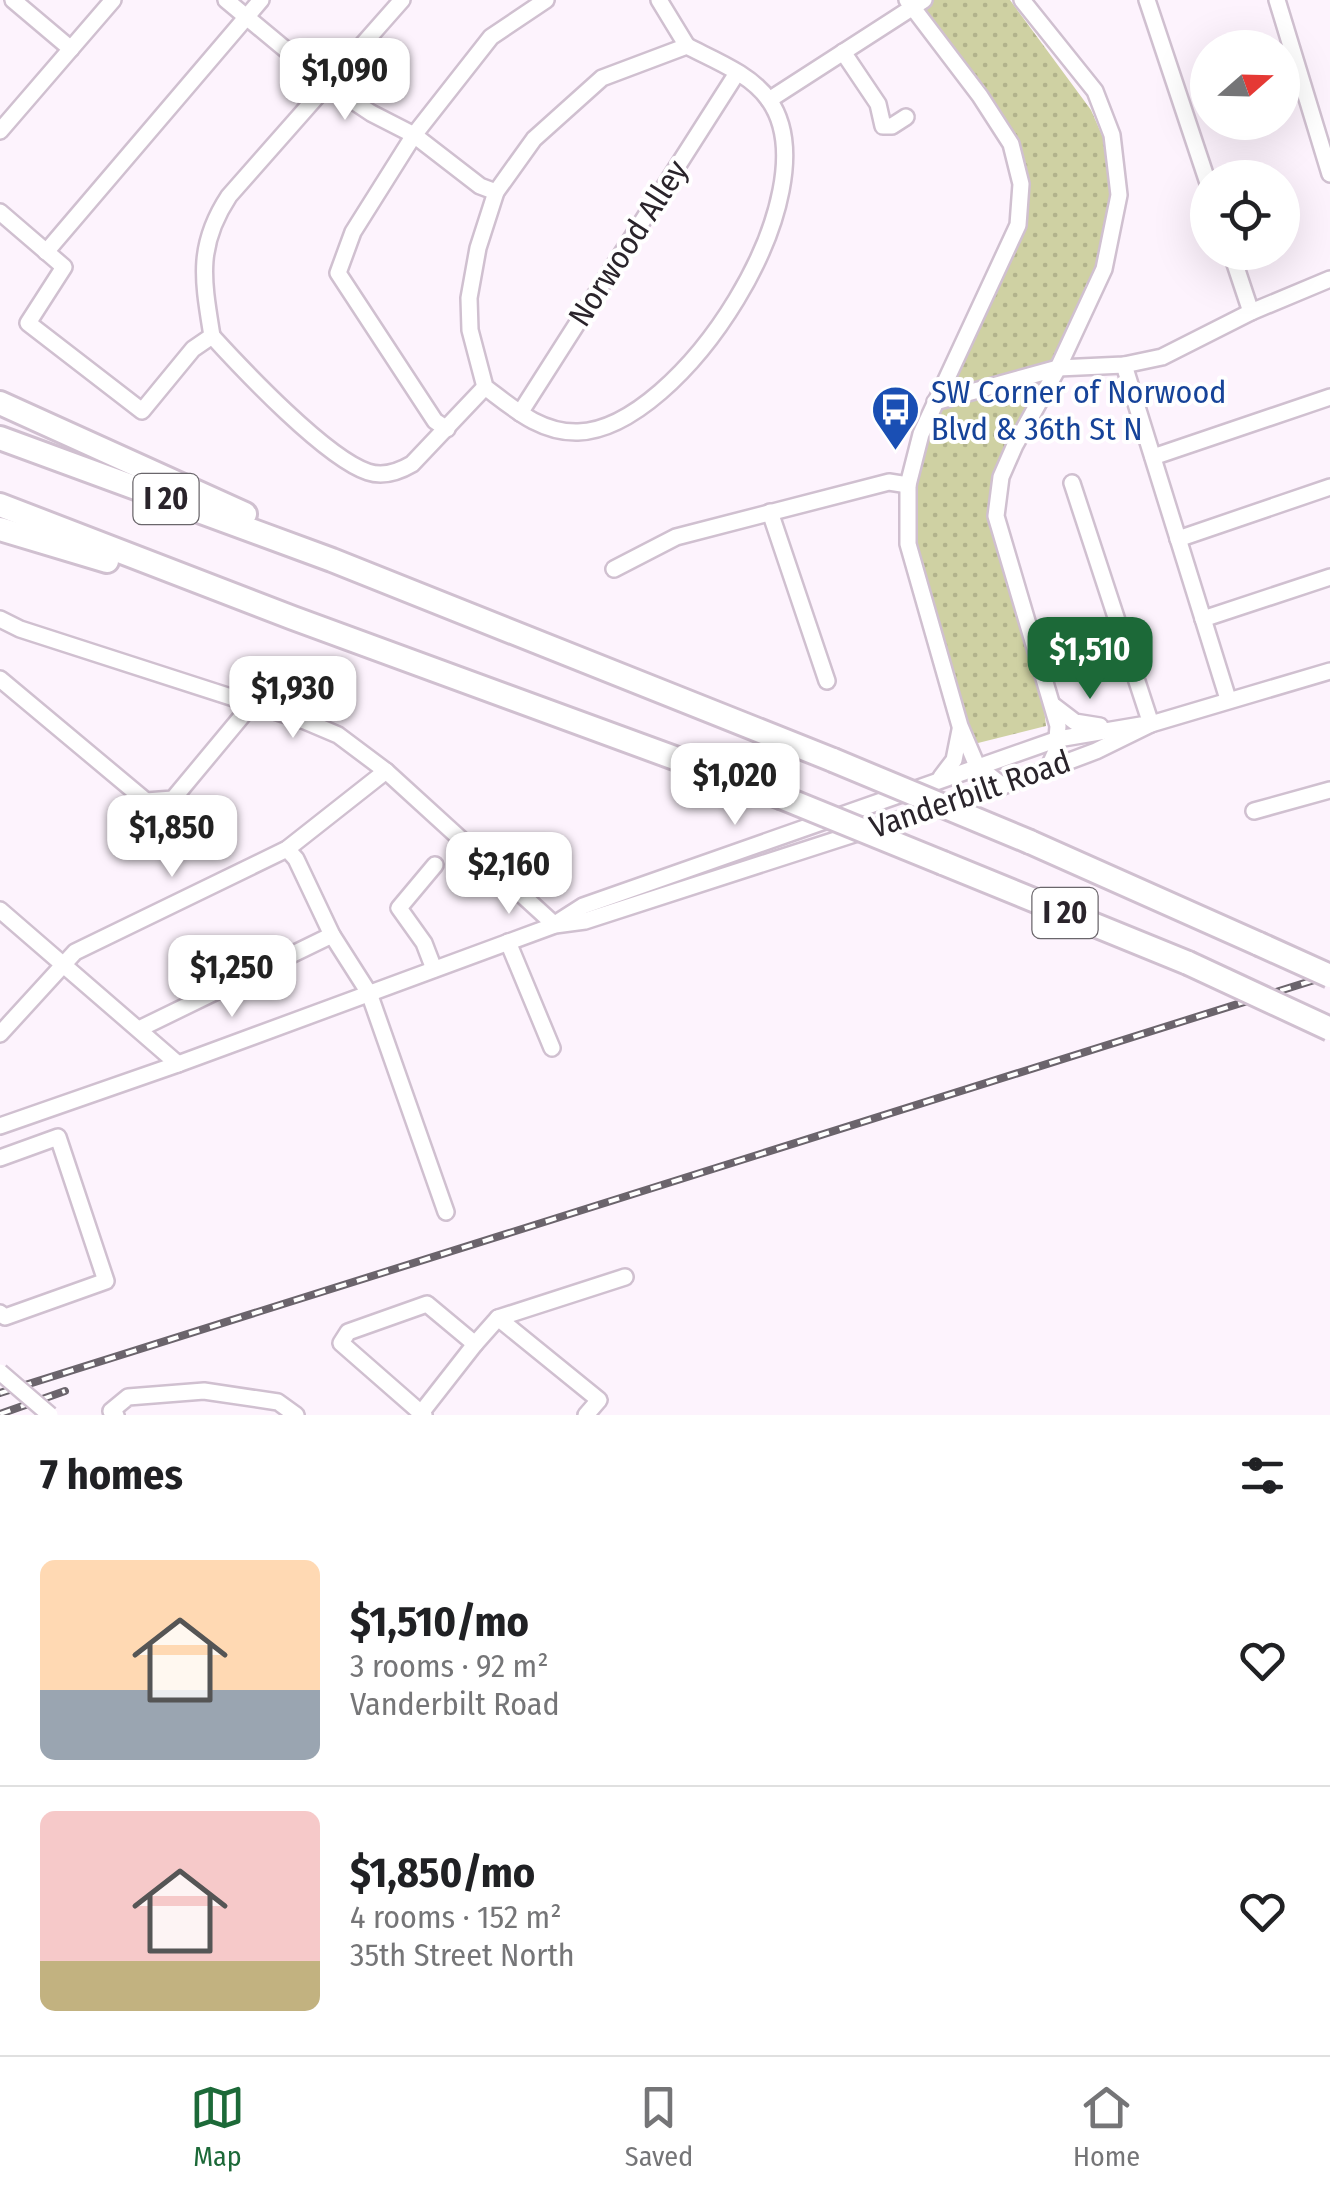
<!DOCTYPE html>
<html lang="en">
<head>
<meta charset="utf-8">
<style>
  :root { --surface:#fff; --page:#f2f2f2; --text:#202124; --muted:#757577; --line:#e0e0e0; --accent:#1c6938 }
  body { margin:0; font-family:"Fira Sans Condensed",sans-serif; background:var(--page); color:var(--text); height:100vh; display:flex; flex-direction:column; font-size:38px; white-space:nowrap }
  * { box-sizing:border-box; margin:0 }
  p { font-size:32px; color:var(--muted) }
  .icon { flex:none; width:55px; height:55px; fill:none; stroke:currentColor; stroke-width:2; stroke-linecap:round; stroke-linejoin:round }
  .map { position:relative; height:1415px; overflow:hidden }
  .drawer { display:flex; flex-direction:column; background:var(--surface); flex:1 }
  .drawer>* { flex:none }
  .needle { width:65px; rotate:70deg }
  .controls { position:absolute; left:1190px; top:30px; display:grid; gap:20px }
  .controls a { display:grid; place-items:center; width:110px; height:110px; border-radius:50%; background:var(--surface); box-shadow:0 10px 40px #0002; font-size:50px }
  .price { position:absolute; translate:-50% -85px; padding:0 22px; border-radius:20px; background:#fff; color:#222; font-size:32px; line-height:65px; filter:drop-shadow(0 2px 5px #0008) }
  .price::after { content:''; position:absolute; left:50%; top:60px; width:30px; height:22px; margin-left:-15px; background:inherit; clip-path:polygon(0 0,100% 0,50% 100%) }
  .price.current { background:var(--accent); color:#fff }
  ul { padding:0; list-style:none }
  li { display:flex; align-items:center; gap:30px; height:250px; padding:0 40px }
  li+li { border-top:2px solid var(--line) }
  li span { display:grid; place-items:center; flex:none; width:280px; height:200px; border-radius:15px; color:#555 }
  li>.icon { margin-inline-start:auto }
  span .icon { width:120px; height:120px; fill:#fffc; stroke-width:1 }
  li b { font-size:42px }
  h2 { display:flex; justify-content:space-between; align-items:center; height:120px; padding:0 40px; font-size:42px }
  .tabs { display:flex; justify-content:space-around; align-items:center; height:140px; border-top:2px solid var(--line); background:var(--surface); font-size:28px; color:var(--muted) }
  .tabs a { display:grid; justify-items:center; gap:5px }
  .tabs .current { color:var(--accent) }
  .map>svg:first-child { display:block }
</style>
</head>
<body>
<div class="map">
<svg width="1330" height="1415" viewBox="0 0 1330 1415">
  <defs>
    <pattern id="park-dots" width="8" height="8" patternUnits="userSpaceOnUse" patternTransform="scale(2.5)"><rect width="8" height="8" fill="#cfd1a3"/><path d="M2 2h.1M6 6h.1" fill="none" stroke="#b2b38c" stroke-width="1.8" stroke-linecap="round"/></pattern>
  </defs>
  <rect width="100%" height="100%" fill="#fdf3fd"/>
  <!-- park -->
  <polygon fill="url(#park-dots)" points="917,0 1010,0 1091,110 1105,142 1112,198 1099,267 995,472 989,514 1042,691 1046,726 974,744 916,544 915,486 927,436 1027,221 1029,177 1012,130"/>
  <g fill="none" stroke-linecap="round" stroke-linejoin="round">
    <defs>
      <g id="minor">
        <polyline points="13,0 71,49"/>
        <polyline points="226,0 326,83 371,113 414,135 480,186 496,192"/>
        <polyline points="659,0 687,46"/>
        <polyline points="907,0 980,96 1011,144 1021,184 1018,225 921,434 908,485 908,544 960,726 977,766 1003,786"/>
        <polyline points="1022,0 1095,91 1112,135 1119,195 1104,269 1058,368 1015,445 1001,477 996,516 1058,726 1056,751 1048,769"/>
        <polyline points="1147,0 1208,183"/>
        <polyline points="1277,0 1330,174"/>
        <path d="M687 46C714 60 751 74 769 100 834 192 681 429 578 432 540 433 513 408 485 387L470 330 469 298 478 248 496 192 534 139 602 78Z"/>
        <polyline points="843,52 878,104 883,126 892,126 906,117"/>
        <polyline points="769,100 924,0"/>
        <polyline points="0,131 113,0"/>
        <polyline points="0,212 64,267 28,323 142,411 193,349 212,336"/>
        <polyline points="46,252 261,0"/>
        <polyline points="1231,252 1251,312"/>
        <path d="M212 336C203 280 196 246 229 196L402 0"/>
        <path d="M212 336C244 371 326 458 368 472 383 477 400 471 412 464L485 387"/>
        <polyline points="1124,365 1228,699"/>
        <polyline points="935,402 1058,368 1124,365 1162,357 1251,312 1330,279"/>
        <polyline points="520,413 737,73"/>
        <polyline points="447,429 435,421 338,273 353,232 414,135 491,37 546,0"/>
        <polyline points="1153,457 1330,397"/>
        <polyline points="1072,483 1151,724"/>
        <polyline points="770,512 827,681"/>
        <polyline points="1178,539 1330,487"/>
        <polyline points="614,569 676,537 889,482 908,485"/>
        <polyline points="0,619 20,629 305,721 338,735 386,771 555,925"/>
        <polyline points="1203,619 1330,577"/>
        <polyline points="0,679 146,801 173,799 252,704"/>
        <polyline points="1054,706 1075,722 1100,726"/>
        <polyline points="941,777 954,760 960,730"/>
        <polyline points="1254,811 1330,790"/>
        <polyline points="287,849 296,859 332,935 369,993 446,1212"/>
        <polyline points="0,910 178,1064"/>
        <polyline points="558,922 583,906 1058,739 1141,725"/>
        <polyline points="508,942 552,1048"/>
        <polyline points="434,969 424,943 399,908 435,865"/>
        <polyline points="139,1029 332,935"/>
        <polyline points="0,1034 75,952 287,849 386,771"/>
        <polyline points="0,1126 178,1064 555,925 585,921 1003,786 1096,751 1151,724 1330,671"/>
        <polyline points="0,1158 58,1137 106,1281 5,1317 0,1313"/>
        <polyline points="498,1318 599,1400 586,1415"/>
        <polyline points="116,1415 111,1411 128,1397 204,1391 278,1402 296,1415"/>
        <polyline points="419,1415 421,1413 341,1343 348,1332 427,1304 475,1344 498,1318 625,1277"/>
        <polyline points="424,1415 421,1413 475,1344"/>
      </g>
      <g id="highway">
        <polyline points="0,403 245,514"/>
        <polyline points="0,438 332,560 833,760"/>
        <polyline points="0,505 293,618 781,797"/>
        <polyline points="0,529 107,561"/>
        <polyline points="1030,842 1259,944"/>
        <polyline points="943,863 1188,963"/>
      </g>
    </defs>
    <!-- minor casing -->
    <use href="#minor" stroke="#d0c0d0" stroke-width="20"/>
    <!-- highway casing -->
    <use href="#highway" stroke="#d0c0d0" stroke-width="28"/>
    <!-- minor -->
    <use href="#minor" stroke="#fff" stroke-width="15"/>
    <!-- highway -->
    <use href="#highway" stroke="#fff" stroke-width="22"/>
    <defs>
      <g id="rail">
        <polyline points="0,1393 1330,975"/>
        <polyline points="0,1414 65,1391"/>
      </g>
    </defs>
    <!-- rail casing -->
    <use href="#rail" stroke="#6b646c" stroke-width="8"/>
    <!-- rail -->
    <use href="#rail" stroke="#fff" stroke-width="4" stroke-dasharray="11" stroke-linecap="butt"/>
    <defs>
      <polyline id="minor-bridge" points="0,1372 50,1415"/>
      <g id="highway-bridge">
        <polyline points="833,760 1030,842"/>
        <polyline points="781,797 943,863"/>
        <polyline points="1259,944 1330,976"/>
        <polyline points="1188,963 1330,1029"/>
      </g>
    </defs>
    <!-- minor-bridge casing -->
    <use href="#minor-bridge" stroke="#d0c0d0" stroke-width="20" stroke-linecap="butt"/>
    <!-- highway-bridge casing -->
    <use href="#highway-bridge" stroke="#d0c0d0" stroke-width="28" stroke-linecap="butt"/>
    <!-- minor-bridge -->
    <use href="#minor-bridge" stroke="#fff" stroke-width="15"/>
    <!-- highway-bridge -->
    <use href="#highway-bridge" stroke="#fff" stroke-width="22"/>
  </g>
  <!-- icons -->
  <defs>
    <symbol id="bus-pin" viewBox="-11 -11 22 30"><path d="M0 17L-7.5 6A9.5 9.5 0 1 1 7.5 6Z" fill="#1a4fb4" stroke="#fff"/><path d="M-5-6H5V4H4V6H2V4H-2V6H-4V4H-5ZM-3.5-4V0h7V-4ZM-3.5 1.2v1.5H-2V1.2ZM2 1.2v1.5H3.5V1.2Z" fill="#fff"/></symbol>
  </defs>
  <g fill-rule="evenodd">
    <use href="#bus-pin" x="868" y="382" width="55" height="75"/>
  </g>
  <g text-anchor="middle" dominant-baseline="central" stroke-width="8" stroke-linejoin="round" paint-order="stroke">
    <!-- shield labels -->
    <g fill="#fff" stroke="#6a666b" stroke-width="2.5">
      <rect x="133.5" y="474" width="65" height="50" rx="8"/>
      <rect x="1032.5" y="888" width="65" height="50" rx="8"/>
    </g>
    <g font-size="30" font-weight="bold" fill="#2a242b">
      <text x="166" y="499">I 20</text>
      <text x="1065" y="913">I 20</text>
    </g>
    <!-- street labels -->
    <g font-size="32" fill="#2a242b" stroke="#fff">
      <text transform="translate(628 243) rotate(-57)">Norwood Alley</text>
      <text transform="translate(970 794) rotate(-19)">Vanderbilt Road</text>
    </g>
    <!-- transit labels -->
    <g font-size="32" fill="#164399" stroke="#fff" text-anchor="start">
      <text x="931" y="392">SW Corner of Norwood<tspan x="931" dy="37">Blvd &amp; 36th St N</tspan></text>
    </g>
  </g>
</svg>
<div class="controls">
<a><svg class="needle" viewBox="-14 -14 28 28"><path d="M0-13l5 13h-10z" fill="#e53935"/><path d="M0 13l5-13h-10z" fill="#757577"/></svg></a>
<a><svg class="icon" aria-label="locate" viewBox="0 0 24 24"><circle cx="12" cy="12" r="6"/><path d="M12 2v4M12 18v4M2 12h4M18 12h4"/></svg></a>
</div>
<b class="price" style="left:345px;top:123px">$1,090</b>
<b class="price current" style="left:1090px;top:702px">$1,510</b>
<b class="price" style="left:293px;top:741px">$1,930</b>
<b class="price" style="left:735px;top:828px">$1,020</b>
<b class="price" style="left:172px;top:880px">$1,850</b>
<b class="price" style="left:509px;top:917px">$2,160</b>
<b class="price" style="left:232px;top:1020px">$1,250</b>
</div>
<section class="drawer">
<h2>7 homes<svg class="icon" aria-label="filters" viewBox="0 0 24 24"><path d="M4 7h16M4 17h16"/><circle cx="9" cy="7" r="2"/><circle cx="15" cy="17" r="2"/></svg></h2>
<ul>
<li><span style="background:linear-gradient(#ffd9b3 65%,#9aa5b1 0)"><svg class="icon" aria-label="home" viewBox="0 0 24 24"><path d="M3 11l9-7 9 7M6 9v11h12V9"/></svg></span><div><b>$1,510/mo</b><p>3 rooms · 92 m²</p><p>Vanderbilt Road</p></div><svg class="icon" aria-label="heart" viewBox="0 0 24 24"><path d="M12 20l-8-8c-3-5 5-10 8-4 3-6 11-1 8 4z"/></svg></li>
<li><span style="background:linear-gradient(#f6c9c9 75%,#c2b280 0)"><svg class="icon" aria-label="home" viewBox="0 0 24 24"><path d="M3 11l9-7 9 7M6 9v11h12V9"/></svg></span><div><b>$1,850/mo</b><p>4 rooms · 152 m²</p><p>35th Street North</p></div><svg class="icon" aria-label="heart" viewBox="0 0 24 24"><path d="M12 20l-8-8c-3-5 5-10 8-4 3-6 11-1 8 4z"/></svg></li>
</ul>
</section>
<nav class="tabs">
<a class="current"><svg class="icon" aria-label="map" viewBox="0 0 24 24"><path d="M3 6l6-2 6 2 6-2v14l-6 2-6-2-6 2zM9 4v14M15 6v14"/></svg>Map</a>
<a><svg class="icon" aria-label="saved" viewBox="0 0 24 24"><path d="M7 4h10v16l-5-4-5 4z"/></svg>Saved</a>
<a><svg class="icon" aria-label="home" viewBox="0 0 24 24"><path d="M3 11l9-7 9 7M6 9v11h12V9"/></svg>Home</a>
</nav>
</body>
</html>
